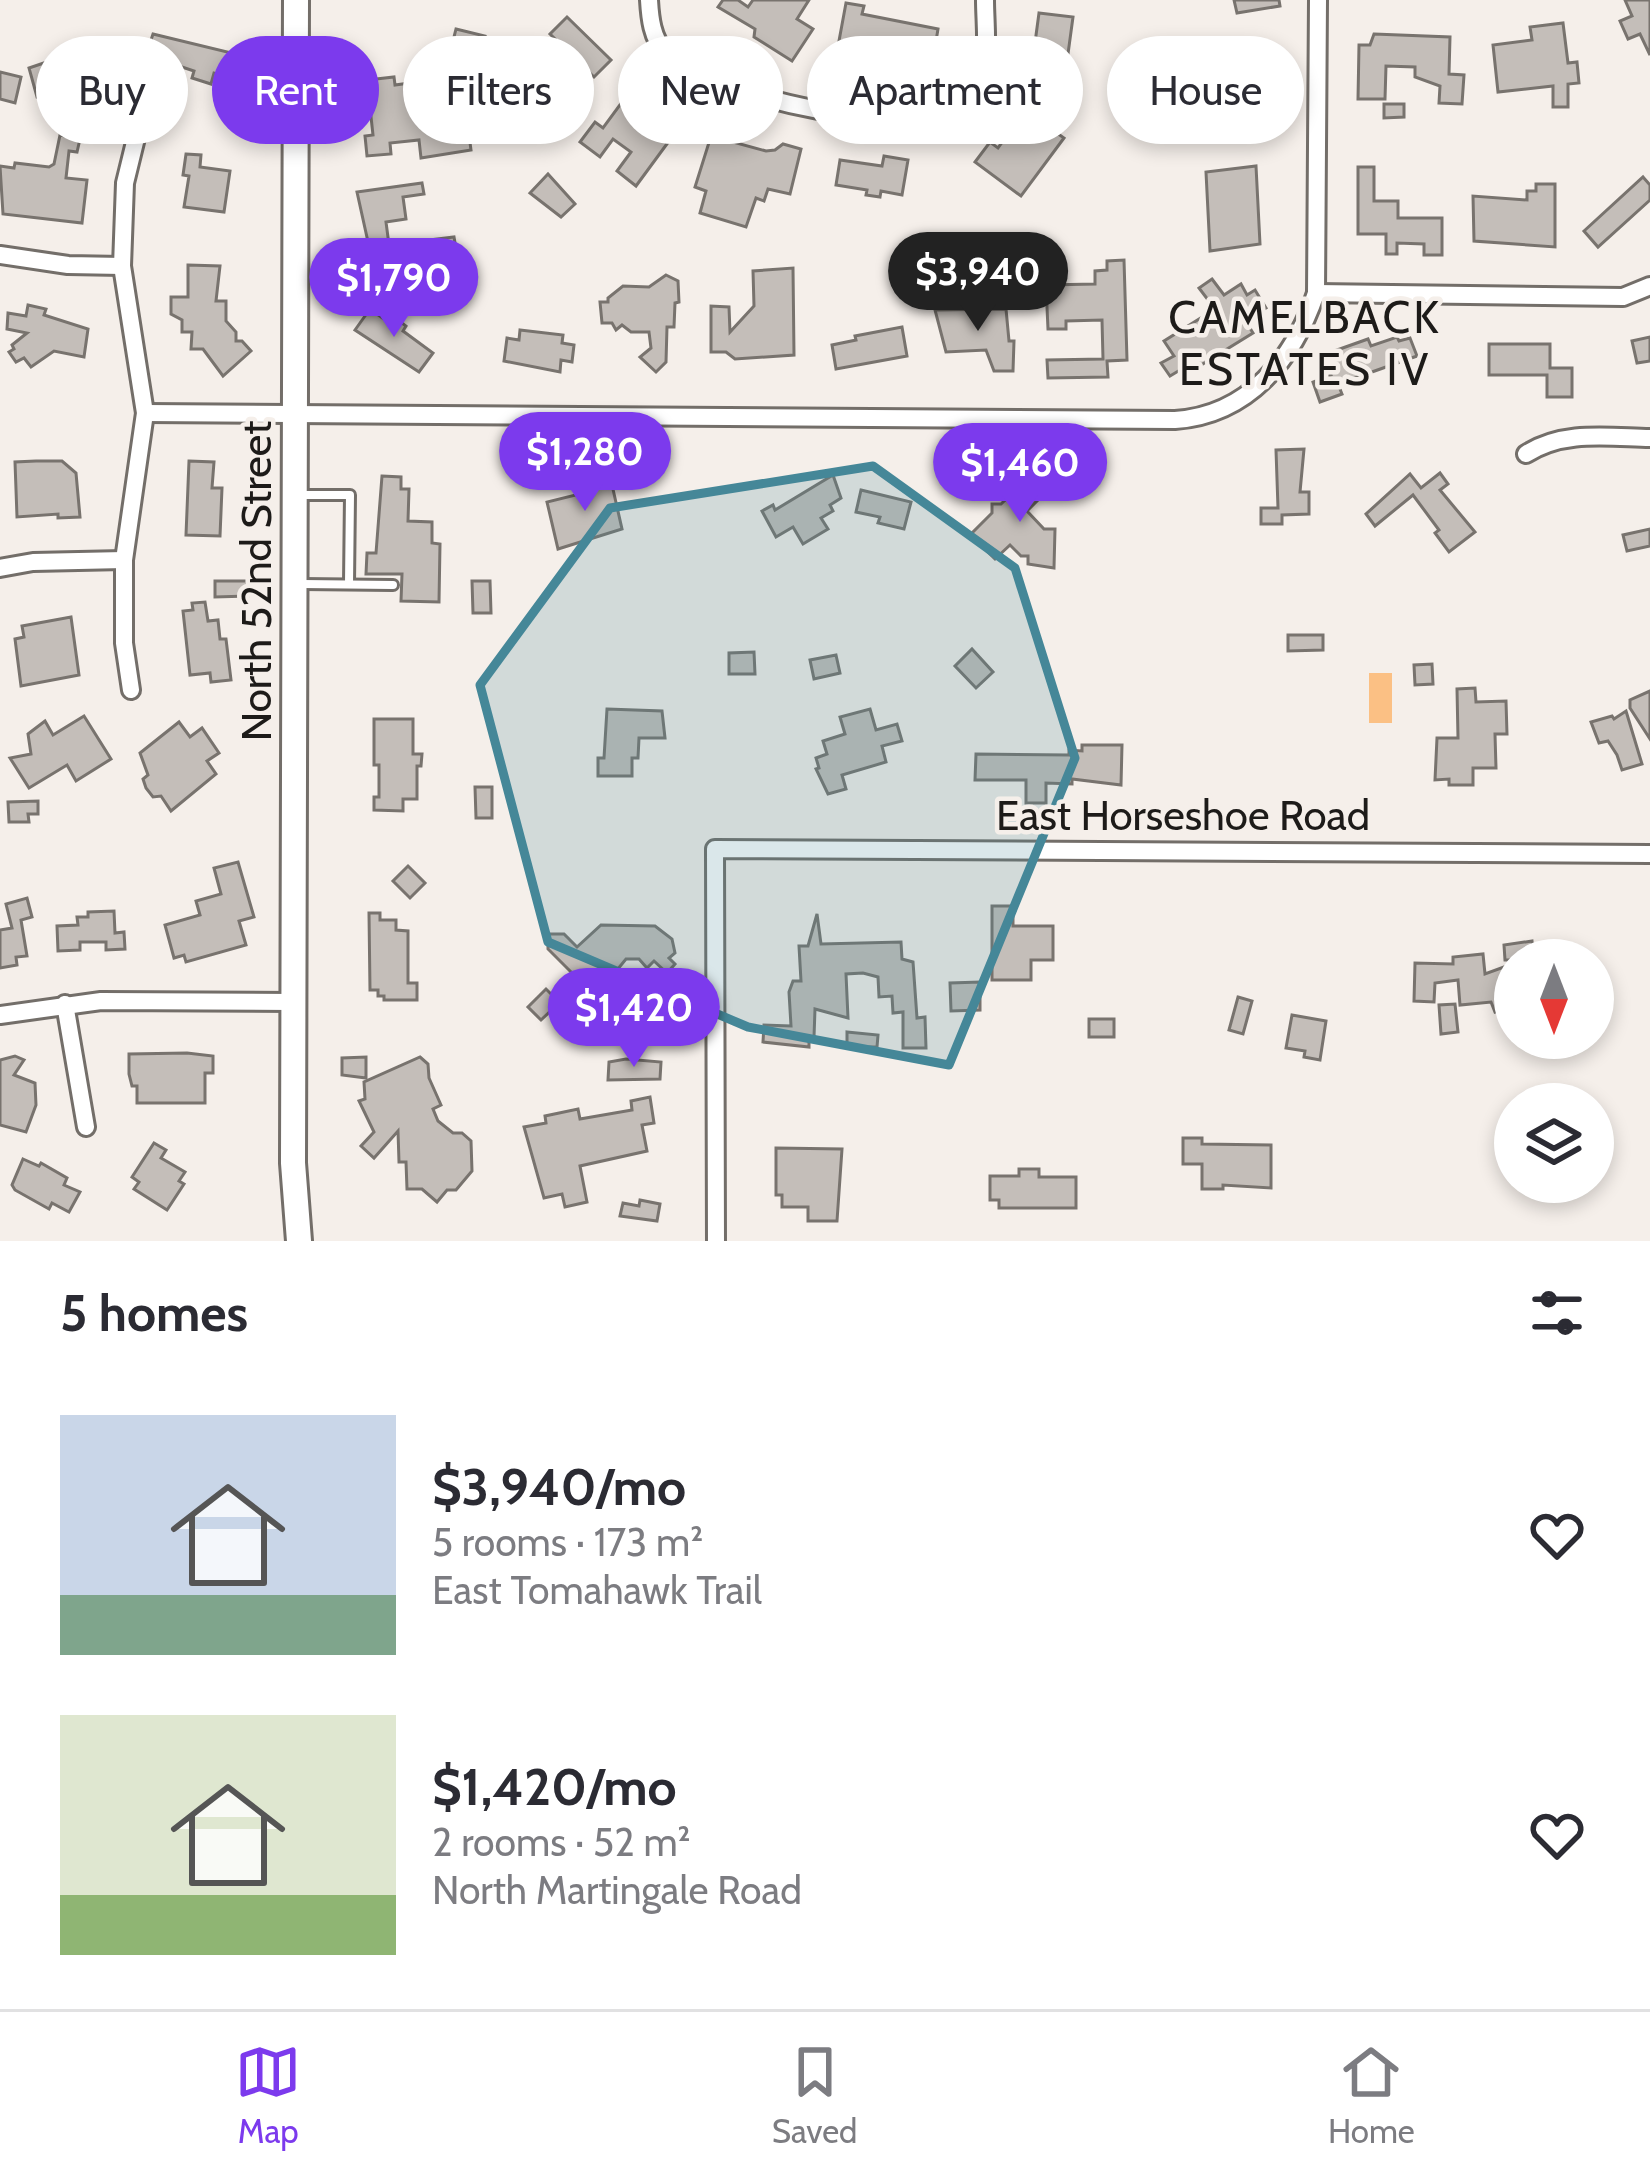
<!DOCTYPE html>
<html lang="en">
<head>
<meta charset="utf-8">
<style>
  :root { --surface:#fff; --page:#f2f2f3; --text:#2b2b33; --muted:#7c7c81; --line:#e1e1e2; --accent:#7c3aed }
  body { margin:0; font-family:Cabin,sans-serif; background:var(--page); color:var(--text); height:100vh; display:flex; flex-direction:column; font-size:45px; white-space:nowrap }
  * { box-sizing:border-box; margin:0 }
  p { font-size:39px; color:var(--muted) }
  .icon { flex:none; width:66px; height:66px; fill:none; stroke:currentColor; stroke-width:2; stroke-linecap:round; stroke-linejoin:round }
  .map { position:relative; height:1241px; overflow:hidden }
  .side { display:flex; flex-direction:column; background:var(--surface); flex:1 }
  .side>* { flex:none }
  .top-card { position:absolute; left:36px; top:36px; width:1578px; height:108px; display:flex; gap:24px }
  .needle { width:78px; rotate:180deg }
  .controls { position:absolute; left:1494px; top:939px; display:grid; gap:24px }
  .controls a { display:grid; place-items:center; width:120px; height:120px; border-radius:50%; background:var(--surface); box-shadow:0 6px 18px #0003; font-size:60px }
  .price { position:absolute; translate:-50% -102px; padding:0 27px; border-radius:42px; background:var(--accent); color:#fff; font-size:39px; line-height:78px; filter:drop-shadow(0 3px 6px #0008) }
  .price::after { content:''; position:absolute; left:50%; top:72px; width:36px; height:27px; margin-left:-18px; background:inherit; clip-path:polygon(0 0,100% 0,50% 100%) }
  .price.selected { background:#222; color:#fff }
  ul { padding:0; list-style:none }
  li { display:flex; align-items:center; gap:36px; height:300px; padding:0 60px }
  li span { display:grid; place-items:center; flex:none; width:336px; height:240px; border-radius:0px; color:#555 }
  li>.icon { margin-inline-start:auto }
  span .icon { width:144px; height:144px; fill:#fffc; stroke-width:1 }
  li b { font-size:51px }
  h2 { display:flex; justify-content:space-between; align-items:center; height:144px; padding:0 60px; font-size:51px }
  .tag { padding:0 42px; border-radius:54px; background:var(--surface); box-shadow:0 6px 18px #0003; font-size:42px; line-height:108px }
  .tag.selected { background:var(--accent); color:#fff }
  .menu { display:flex; justify-content:space-around; align-items:center; height:168px; border-top:3px solid var(--line); background:var(--surface); font-size:33px; color:var(--muted) }
  .menu a { display:grid; justify-items:center; gap:6px }
  .menu .selected { color:var(--accent) }
  .map>svg:first-child { display:block }
</style>
</head>
<body>
<div class="map">
<svg width="1650" height="1241" viewBox="0 0 1650 1241">
  <rect width="100%" height="100%" fill="#f5efea"/>
  <!-- green -->
  <rect fill="#fbc084" x="1369" y="673" width="23" height="50"/>
  <!-- water -->
  <polygon fill="#f5ac5d" points="537,73 569,103 560,113 528,83"/>
  <!-- building -->
  <g fill="#c4beb9" stroke="#78736e" stroke-width="3">
    <polygon points="723,0 738,0 748,7 753,0 809,0 797,19 813,29 792,61 754,37 755,29 718,7"/>
    <polygon points="1234,0 1279,0 1280,6 1237,13"/>
    <polygon points="1625,0 1650,0 1650,55 1640,34 1628,39 1620,21 1632,16"/>
    <polygon points="846,3 864,6 862,14 938,29 935,47 941,48 936,74 884,65 882,76 834,68"/>
    <polygon points="1039,13 1073,17 1065,76 1052,75 1051,82 1030,80"/>
    <polygon points="567,17 611,60 594,77 550,34"/>
    <polygon points="1563,23 1568,63 1577,62 1579,83 1568,84 1568,107 1553,107 1553,86 1498,92 1493,45 1532,40 1530,27"/>
    <polygon points="456,29 485,36 482,48 453,41"/>
    <polygon points="153,34 244,56 239,72 228,68 225,76 214,73 211,84 192,78 194,71 146,55"/>
    <polygon points="1374,34 1450,37 1449,74 1464,75 1462,104 1439,103 1440,86 1415,77 1415,67 1386,66 1385,99 1358,99 1359,45 1370,45"/>
    <polygon points="88,48 93,65 104,62 108,77 90,82 89,77 58,85 60,91 37,97 29,68"/>
    <polygon points="0,72 21,77 15,103 0,99"/>
    <polygon points="1261,73 1270,93 1261,97 1273,126 1253,135 1232,84"/>
    <polygon points="394,77 395,85 410,83 417,112 447,109 448,122 467,120 471,150 421,158 419,140 390,143 391,154 367,156 365,136 373,135 367,80"/>
    <polygon points="537,90 553,106 544,116 526,101"/>
    <polygon points="622,102 672,137 636,186 617,171 631,152 613,139 600,157 580,142 595,122 603,128"/>
    <polygon points="1384,104 1404,104 1404,117 1384,118"/>
    <polygon points="1036,118 1064,138 1021,196 975,162 990,142 998,148 1019,119 1030,127"/>
    <polygon points="60,135 80,139 77,152 69,151 66,178 87,180 82,223 3,214 0,166 14,168 15,163 49,167 54,164"/>
    <polygon points="711,136 766,151 775,150 783,144 801,149 790,194 768,189 764,201 756,198 746,227 700,213 706,191 695,187"/>
    <polygon points="186,154 201,155 200,167 230,171 224,212 184,207 189,176 183,175"/>
    <polygon points="884,156 908,160 902,195 881,191 880,197 866,195 867,190 836,185 840,160 882,166"/>
    <polygon points="1256,166 1260,244 1210,251 1206,172"/>
    <polygon points="1358,167 1374,167 1374,201 1398,201 1398,218 1442,218 1442,255 1424,255 1424,244 1397,243 1397,254 1386,254 1386,234 1358,234"/>
    <polygon points="548,174 575,204 561,217 530,193"/>
    <polygon points="1643,177 1650,185 1650,200 1598,247 1584,231"/>
    <polygon points="422,183 424,194 403,197 406,219 386,222 389,245 454,237 458,260 402,267 401,256 372,260 357,192"/>
    <polygon points="1536,184 1555,184 1555,247 1474,241 1473,196 1527,200 1527,191 1536,191"/>
    <polygon points="1124,260 1127,360 1107,361 1108,377 1048,378 1047,360 1103,359 1102,320 1066,321 1066,329 1048,329 1046,285 1095,284 1095,271 1107,270 1107,261"/>
    <polygon points="188,265 220,266 216,301 226,301 226,321 236,332 236,341 242,341 251,351 223,376 203,349 191,349 192,332 182,332 182,320 171,314 171,297 188,297"/>
    <polygon points="793,268 794,355 735,359 726,352 711,352 711,306 729,307 730,332 754,306 753,271"/>
    <polygon points="666,275 678,281 679,302 675,303 674,327 667,327 666,362 656,372 640,357 651,348 649,332 631,332 622,325 616,330 612,323 602,323 600,302 608,302 608,298 623,286 649,287"/>
    <polygon points="1212,279 1224,295 1241,284 1247,295 1255,290 1266,308 1245,320 1253,333 1188,373 1185,367 1170,376 1161,363 1174,356 1164,341 1215,309 1199,288"/>
    <polygon points="28,305 46,309 44,315 88,329 84,357 54,351 31,367 24,358 16,362 9,352 14,349 12,345 27,333 7,329 8,313 26,316"/>
    <polygon points="370,309 388,322 393,316 406,326 403,331 433,353 419,372 355,330"/>
    <polygon points="1006,309 1009,341 1014,341 1013,371 994,371 986,350 946,352 935,310"/>
    <polygon points="902,327 907,356 836,369 832,345 856,340 855,336"/>
    <polygon points="520,330 563,335 562,343 574,345 572,362 561,360 560,372 504,361 507,338 519,340"/>
    <polygon points="1397,337 1399,341 1410,338 1417,356 1338,384 1342,394 1320,402 1313,382 1331,375 1326,361 1339,356 1337,350 1368,339 1371,346"/>
    <polygon points="1650,337 1650,361 1637,363 1632,341"/>
    <polygon points="1489,344 1550,344 1550,368 1572,368 1572,397 1547,397 1547,375 1489,375"/>
    <polygon points="1304,449 1300,492 1309,492 1309,514 1282,515 1282,524 1261,524 1261,508 1278,508 1276,450"/>
    <polygon points="36,461 62,461 76,473 80,517 58,518 58,514 17,517 15,462"/>
    <polygon points="189,461 214,462 212,488 222,488 220,536 186,535"/>
    <polygon points="1034,472 1046,472 1046,482 1051,482 1051,499 1039,499 1027,511 1044,529 1055,529 1054,568 1028,564 1028,556 1021,556 1010,545 995,559 970,535 992,513 992,504 1001,504"/>
    <polygon points="1440,473 1448,484 1440,490 1475,532 1449,552 1435,533 1439,530 1413,495 1375,526 1366,514 1410,474 1421,488"/>
    <polygon points="833,475 841,498 830,505 833,511 821,518 828,529 803,544 793,527 776,537 762,511 773,505 775,510"/>
    <polygon points="382,476 401,477 401,489 409,489 408,521 432,522 432,543 440,544 439,602 401,601 402,574 366,574 367,553 376,553"/>
    <polygon points="610,476 622,529 558,549 547,502 588,492 585,482"/>
    <polygon points="861,490 911,502 904,529 878,523 880,517 856,512"/>
    <polygon points="1650,529 1650,546 1627,551 1623,535"/>
    <polygon points="215,581 247,581 248,596 215,597"/>
    <polygon points="472,581 490,581 491,613 473,613"/>
    <polygon points="205,602 208,621 218,620 220,639 226,639 231,680 211,682 210,673 190,675 183,611 193,610 192,603"/>
    <polygon points="71,617 79,675 21,686 15,639 24,637 22,626"/>
    <polygon points="1288,635 1323,635 1323,650 1288,651"/>
    <polygon points="972,649 993,672 976,688 955,666"/>
    <polygon points="754,652 755,674 729,674 729,653"/>
    <polygon points="836,655 840,673 814,679 810,660"/>
    <polygon points="1432,664 1433,684 1415,685 1414,665"/>
    <polygon points="1475,688 1476,702 1506,701 1507,734 1495,734 1496,768 1473,768 1473,785 1449,785 1449,779 1435,780 1437,738 1458,738 1457,689"/>
    <polygon points="1650,691 1650,739 1630,708 1630,700"/>
    <polygon points="607,709 662,711 665,738 639,738 638,758 632,758 632,776 598,776 598,758 604,758"/>
    <polygon points="870,709 876,730 897,724 902,741 882,746 886,762 842,775 846,789 828,794 816,769 819,768 816,758 827,754 823,741 845,734 840,717"/>
    <polygon points="1626,711 1642,764 1622,770 1617,755 1608,741 1599,743 1591,722 1612,716 1614,719"/>
    <polygon points="84,716 111,759 76,781 67,765 29,788 10,758 31,754 28,734 45,721 53,735"/>
    <polygon points="374,719 413,719 413,754 422,754 421,766 417,766 417,799 403,799 403,811 374,810 374,797 379,797 379,765 374,765"/>
    <polygon points="179,722 190,737 202,728 219,753 207,761 216,774 171,811 161,796 153,797 146,788 143,779 148,775 140,753"/>
    <polygon points="1082,745 1122,745 1121,785 1072,779 1072,784 1046,783 1046,803 1026,803 1026,780 975,780 976,754 1069,755 1069,750 1082,751"/>
    <polygon points="475,787 492,787 492,818 476,818"/>
    <polygon points="38,801 38,814 28,814 29,822 9,822 8,802"/>
    <polygon points="238,862 254,917 239,921 246,945 186,962 184,955 174,958 165,925 200,915 196,901 221,894 214,868"/>
    <polygon points="408,866 425,883 410,898 393,881"/>
    <polygon points="27,898 32,917 21,920 27,956 16,957 17,965 0,968 0,930 12,928 6,904"/>
    <polygon points="992,906 1013,906 1013,926 1053,926 1053,960 1031,960 1031,980 992,980"/>
    <polygon points="114,911 115,933 124,932 125,949 106,950 106,942 80,942 80,950 58,951 57,926 78,925 77,917 88,917 88,912"/>
    <polygon points="369,913 380,913 380,920 396,920 396,930 408,931 408,983 417,983 417,1000 384,1000 384,996 378,996 378,990 370,990"/>
    <polygon points="817,914 821,944 901,942 902,959 913,962 917,1018 925,1017 926,1048 903,1048 903,1012 893,1013 892,996 879,997 878,977 863,973 846,974 848,1018 815,1009 814,1037 809,1037 809,1047 763,1042 764,1025 791,1026 789,992 793,981 801,981 799,946 808,946"/>
    <polygon points="601,925 655,926 672,939 675,953 669,958 675,964 667,973 654,961 647,968 639,959 626,959 577,1019 560,1002 541,1020 528,1007 546,989 552,995 573,974 548,949 548,934 564,934 577,947"/>
    <polygon points="1532,941 1534,960 1505,960 1504,945"/>
    <polygon points="1483,954 1485,974 1515,963 1515,1005 1495,1012 1491,1002 1460,1005 1458,980 1435,983 1434,1002 1414,1001 1415,963 1453,964 1453,957"/>
    <polygon points="980,982 980,1010 951,1011 950,983"/>
    <polygon points="1238,997 1252,1001 1243,1034 1229,1030"/>
    <polygon points="1455,1004 1458,1032 1441,1034 1439,1005"/>
    <polygon points="1292,1015 1326,1021 1320,1060 1304,1057 1305,1051 1286,1048"/>
    <rect x="1089" y="1019" width="25" height="18"/>
    <polygon points="847,1032 878,1035 877,1047 847,1047"/>
    <polygon points="187,1053 213,1056 213,1073 205,1073 205,1103 137,1103 137,1086 132,1086 129,1074 129,1054"/>
    <polygon points="15,1056 24,1060 14,1075 35,1083 36,1105 26,1132 0,1125 0,1060"/>
    <polygon points="366,1057 366,1078 342,1075 342,1058"/>
    <polygon points="420,1057 428,1064 429,1078 441,1105 433,1109 438,1121 453,1133 462,1133 471,1141 472,1171 456,1190 447,1190 437,1202 422,1189 407,1189 406,1162 399,1162 398,1131 374,1158 361,1146 374,1132 359,1101 365,1099 364,1082"/>
    <polygon points="626,1059 661,1062 660,1079 608,1080 609,1062"/>
    <polygon points="650,1097 654,1123 642,1125 647,1151 580,1166 587,1202 565,1207 562,1194 544,1198 524,1127 546,1123 545,1116 578,1109 580,1119 632,1110 631,1101"/>
    <polygon points="1183,1138 1202,1138 1202,1144 1271,1145 1271,1188 1223,1185 1223,1189 1202,1189 1202,1164 1183,1164"/>
    <polygon points="154,1143 166,1150 161,1158 185,1172 179,1181 184,1184 167,1210 134,1189 139,1182 132,1177"/>
    <polygon points="776,1148 842,1149 837,1221 808,1221 808,1207 782,1207 782,1195 776,1195"/>
    <polygon points="23,1159 39,1166 41,1163 67,1178 64,1185 80,1192 69,1212 52,1203 49,1209 15,1190 12,1185"/>
    <polygon points="1019,1169 1039,1169 1039,1177 1076,1177 1076,1208 999,1208 999,1200 990,1200 990,1176 1019,1176"/>
    <polygon points="640,1200 660,1204 657,1221 620,1216 623,1203 639,1206"/>
  </g>
  <g fill="none" stroke-linecap="round" stroke-linejoin="round">
    <defs>
      <g id="lane">
        <polyline points="297,495 350,495 349,584"/>
        <polyline points="302,584 393,585"/>
      </g>
      <g id="street">
        <path d="M649 0C650 18 652 38 665 52 704 95 932 148 972 99 992 74 985 30 985 0"/>
        <polyline points="0,255 68,265 122,266"/>
        <polyline points="1316,293 1623,297 1650,286"/>
        <path d="M145 413 1175 420C1249 415 1294 358 1316 293L1318 0"/>
        <path d="M1526 454C1563 430 1607 437 1650 438"/>
        <polyline points="0,568 33,562 124,560"/>
        <polyline points="131,690 124,643 124,560 145,413 122,266 125,183 136,138"/>
        <polyline points="65,1004 86,1127"/>
        <polyline points="0,1015 101,1001 293,1002"/>
        <polyline points="716,1241 715,849 1650,854"/>
      </g>
      <polyline id="secondary" points="296,0 293,1163 299,1241"/>
    </defs>
    <!-- lane casing -->
    <use href="#lane" stroke="#736e69" stroke-width="14"/>
    <!-- street casing -->
    <use href="#street" stroke="#736e69" stroke-width="22"/>
    <!-- secondary casing -->
    <use href="#secondary" stroke="#736e69" stroke-width="30"/>
    <!-- lane -->
    <use href="#lane" stroke="#fff" stroke-width="8"/>
    <!-- street -->
    <use href="#street" stroke="#fff" stroke-width="16"/>
    <!-- secondary -->
    <use href="#secondary" stroke="#fff" stroke-width="24"/>
  </g>
  <!-- marked area -->
  <path fill="#458798" fill-opacity="0.2" stroke="#458798" stroke-width="9" stroke-linejoin="round" d="M873 466 1015 568 1075 758 949 1065 748 1027 548 942 480 685 610 508Z"/>
  <g text-anchor="middle" dominant-baseline="central" stroke-width="9" stroke-linejoin="round" paint-order="stroke">
    <!-- street labels -->
    <g font-size="42" fill="#1d1b19" stroke="#f5efea">
      <text transform="translate(256 581) rotate(-90)">North 52nd Street</text>
      <text x="1183" y="815">East Horseshoe Road</text>
    </g>
    <!-- neighbourhood labels -->
    <g font-size="45" letter-spacing="3" fill="#1d1b19" stroke="#f5efea">
      <text x="1305" y="317">CAMELBACK<tspan x="1305" dy="52">ESTATES IV</tspan></text>
    </g>
  </g>
</svg>
<div class="controls">
<a><svg class="needle" viewBox="-14 -14 28 28"><path d="M0-13l5 13h-10z" fill="#e53935"/><path d="M0 13l5-13h-10z" fill="#7c7c81"/></svg></a>
<a><svg class="icon" aria-label="layers" viewBox="0 0 24 24"><path d="M12 4l9 5-9 5-9-5zM3 14l9 5 9-5"/></svg></a>
</div>
<b class="price selected" style="left:978px;top:334px">$3,940</b>
<b class="price" style="left:394px;top:340px">$1,790</b>
<b class="price" style="left:585px;top:514px">$1,280</b>
<b class="price" style="left:1020px;top:525px">$1,460</b>
<b class="price" style="left:634px;top:1070px">$1,420</b>
<div class="top-card">
<a class="tag">Buy</a>
<a class="tag selected">Rent</a>
<a class="tag">Filters</a>
<a class="tag">New</a>
<a class="tag">Apartment</a>
<a class="tag">House</a>
</div>
</div>
<section class="side">
<h2>5 homes<svg class="icon" aria-label="filters" viewBox="0 0 24 24"><path d="M4 7h16M4 17h16"/><circle cx="9" cy="7" r="2"/><circle cx="15" cy="17" r="2"/></svg></h2>
<ul>
<li><span style="background:linear-gradient(#c9d6e8 75%,#7fa58c 0)"><svg class="icon" aria-label="home" viewBox="0 0 24 24"><path d="M3 11l9-7 9 7M6 9v11h12V9"/></svg></span><div><b>$3,940/mo</b><p>5 rooms · 173 m²</p><p>East Tomahawk Trail</p></div><svg class="icon" aria-label="heart" viewBox="0 0 24 24"><path d="M12 20l-8-8c-3-5 5-10 8-4 3-6 11-1 8 4z"/></svg></li>
<li><span style="background:linear-gradient(#dfe7d0 75%,#8fb573 0)"><svg class="icon" aria-label="home" viewBox="0 0 24 24"><path d="M3 11l9-7 9 7M6 9v11h12V9"/></svg></span><div><b>$1,420/mo</b><p>2 rooms · 52 m²</p><p>North Martingale Road</p></div><svg class="icon" aria-label="heart" viewBox="0 0 24 24"><path d="M12 20l-8-8c-3-5 5-10 8-4 3-6 11-1 8 4z"/></svg></li>
</ul>
</section>
<nav class="menu">
<a class="selected"><svg class="icon" aria-label="map" viewBox="0 0 24 24"><path d="M3 6l6-2 6 2 6-2v14l-6 2-6-2-6 2zM9 4v14M15 6v14"/></svg>Map</a>
<a><svg class="icon" aria-label="saved" viewBox="0 0 24 24"><path d="M7 4h10v16l-5-4-5 4z"/></svg>Saved</a>
<a><svg class="icon" aria-label="home" viewBox="0 0 24 24"><path d="M3 11l9-7 9 7M6 9v11h12V9"/></svg>Home</a>
</nav>
</body>
</html>
